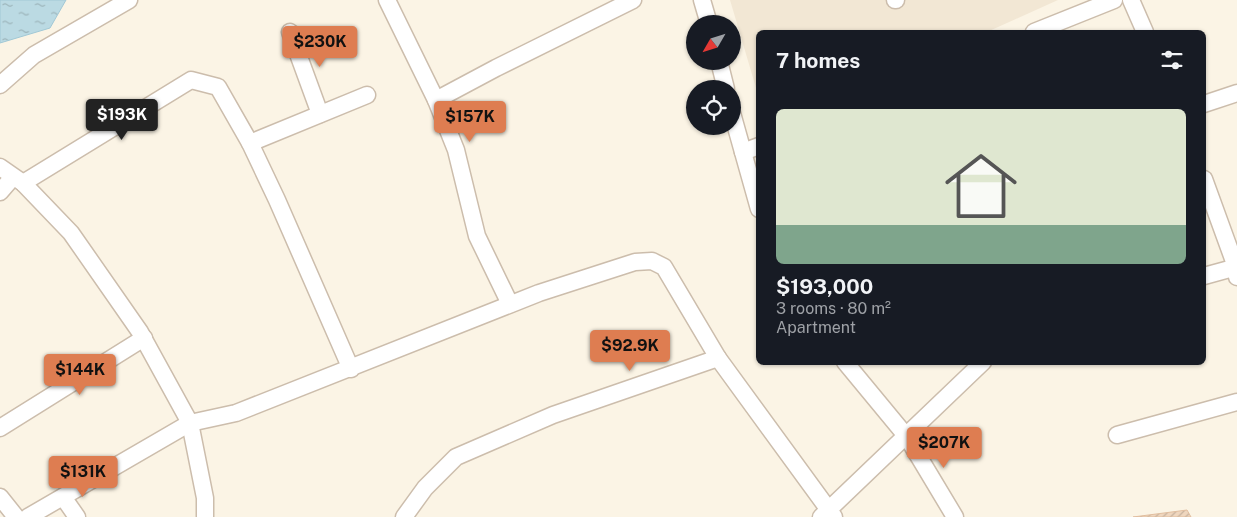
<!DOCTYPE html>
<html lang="en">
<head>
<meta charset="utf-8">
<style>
  :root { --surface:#171b24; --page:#20242c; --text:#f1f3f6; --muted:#9ea1a6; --accent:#de7d51 }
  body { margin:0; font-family:"Public Sans",sans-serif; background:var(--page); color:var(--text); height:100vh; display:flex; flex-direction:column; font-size:19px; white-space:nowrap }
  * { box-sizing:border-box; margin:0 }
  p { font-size:16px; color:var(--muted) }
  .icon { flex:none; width:28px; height:28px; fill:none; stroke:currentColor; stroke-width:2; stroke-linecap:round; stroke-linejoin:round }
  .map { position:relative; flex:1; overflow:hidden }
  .details { position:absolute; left:756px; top:30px; width:450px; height:335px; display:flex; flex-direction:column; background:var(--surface); border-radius:8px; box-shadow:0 1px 4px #0004 }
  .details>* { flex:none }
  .needle { width:32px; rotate:231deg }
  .tools { position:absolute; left:686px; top:15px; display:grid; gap:10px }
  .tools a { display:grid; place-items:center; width:55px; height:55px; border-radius:50%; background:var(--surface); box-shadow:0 1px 4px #0004; font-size:25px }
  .price { position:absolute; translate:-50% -42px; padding:0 11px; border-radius:5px; background:var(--accent); color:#111; font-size:16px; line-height:32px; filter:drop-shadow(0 1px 2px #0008) }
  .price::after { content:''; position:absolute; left:50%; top:30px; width:15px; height:11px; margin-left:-8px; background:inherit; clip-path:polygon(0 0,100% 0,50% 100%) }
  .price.on { background:#222; color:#fff }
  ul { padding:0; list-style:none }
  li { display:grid; align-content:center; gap:10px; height:265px; padding:0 20px }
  li span { display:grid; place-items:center; height:155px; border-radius:8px; color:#555 }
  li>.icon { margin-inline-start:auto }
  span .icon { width:90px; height:90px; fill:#fffc; stroke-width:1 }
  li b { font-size:21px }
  h2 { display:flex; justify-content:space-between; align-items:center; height:60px; padding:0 20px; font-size:21px }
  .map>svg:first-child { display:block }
</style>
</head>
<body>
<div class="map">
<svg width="1237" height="517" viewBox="0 0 1237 517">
  <defs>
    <pattern id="water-ripples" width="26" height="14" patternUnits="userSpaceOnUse" patternTransform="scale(1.25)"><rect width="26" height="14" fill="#bbdae3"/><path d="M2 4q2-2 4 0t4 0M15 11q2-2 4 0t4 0" fill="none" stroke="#9cb4ba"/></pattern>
    <pattern id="building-hatch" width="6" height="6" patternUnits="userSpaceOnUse" patternTransform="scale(1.25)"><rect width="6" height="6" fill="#efd6be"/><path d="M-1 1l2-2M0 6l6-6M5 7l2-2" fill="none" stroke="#c6b19d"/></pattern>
  </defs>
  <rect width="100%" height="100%" fill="#fbf4e5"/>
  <!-- residential -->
  <polygon fill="#f2e7d4" points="730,0 1058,0 987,32 759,32 759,98"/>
  <!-- water -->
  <polygon fill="url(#water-ripples)" stroke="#a1c8d5" points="0,0 66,0 50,28 0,43"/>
  <!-- building -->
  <polygon fill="url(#building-hatch)" stroke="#e1be9f" points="1187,510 1191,517 1133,517"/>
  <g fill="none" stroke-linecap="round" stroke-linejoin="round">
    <defs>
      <g id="minor">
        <polyline points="387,0 436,100 456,150 477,236 510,304"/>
        <polyline points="702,0 709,24"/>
        <polyline points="895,0 896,0"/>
        <polyline points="1131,0 1145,32"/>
        <polyline points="290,32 320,114"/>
        <polyline points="1034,32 1114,0"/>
        <polyline points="719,61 726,89"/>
        <polyline points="0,85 34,55 129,0"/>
        <polyline points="436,100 496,68 633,0"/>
        <polyline points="1204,104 1237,93"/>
        <polyline points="732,113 759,209"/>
        <polyline points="743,152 759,146"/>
        <polyline points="0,167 23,183 71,233 140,332 190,423 205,498 205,517"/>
        <polyline points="1204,179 1236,267 1237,277"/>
        <polyline points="23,183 191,80 218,87 250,143"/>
        <polyline points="0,192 13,177"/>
        <polyline points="1204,276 1237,267"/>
        <polyline points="845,362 907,437 955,517"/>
        <polyline points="351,369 277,200 250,143 367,95"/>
        <polyline points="0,428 144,338"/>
        <polyline points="1117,435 1237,402"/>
        <polyline points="0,497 16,517"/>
        <polyline points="63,497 77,517"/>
        <polyline points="28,517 190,423 236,413 539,293 635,262 652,261 664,267 718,358 834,517"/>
        <polyline points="404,517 425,488 456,457 553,415 718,358"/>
        <polyline points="821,517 983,362"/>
      </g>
    </defs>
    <!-- minor casing -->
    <use href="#minor" stroke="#ccbdac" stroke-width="19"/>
    <!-- minor -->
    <use href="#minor" stroke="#fff" stroke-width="16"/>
  </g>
</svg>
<div class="tools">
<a><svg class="needle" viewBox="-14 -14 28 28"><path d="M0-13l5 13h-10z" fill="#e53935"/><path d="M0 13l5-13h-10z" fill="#9ea1a6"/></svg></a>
<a><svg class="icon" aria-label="locate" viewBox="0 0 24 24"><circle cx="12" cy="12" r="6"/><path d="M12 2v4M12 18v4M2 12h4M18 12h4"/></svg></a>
</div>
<b class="price" style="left:320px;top:68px">$230K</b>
<b class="price on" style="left:122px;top:141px">$193K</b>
<b class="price" style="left:470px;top:143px">$157K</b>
<b class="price" style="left:630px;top:372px">$92.9K</b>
<b class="price" style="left:80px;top:396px">$144K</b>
<b class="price" style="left:944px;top:469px">$207K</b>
<b class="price" style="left:83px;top:498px">$131K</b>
<section class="details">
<h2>7 homes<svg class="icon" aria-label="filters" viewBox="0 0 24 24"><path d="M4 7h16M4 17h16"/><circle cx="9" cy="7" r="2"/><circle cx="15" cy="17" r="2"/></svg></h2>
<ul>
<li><span style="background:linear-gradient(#dfe7d0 75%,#7fa58c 0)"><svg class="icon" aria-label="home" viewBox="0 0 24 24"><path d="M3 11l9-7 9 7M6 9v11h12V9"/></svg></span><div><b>$193,000</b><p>3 rooms · 80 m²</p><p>Apartment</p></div></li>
</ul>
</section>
</div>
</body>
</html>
